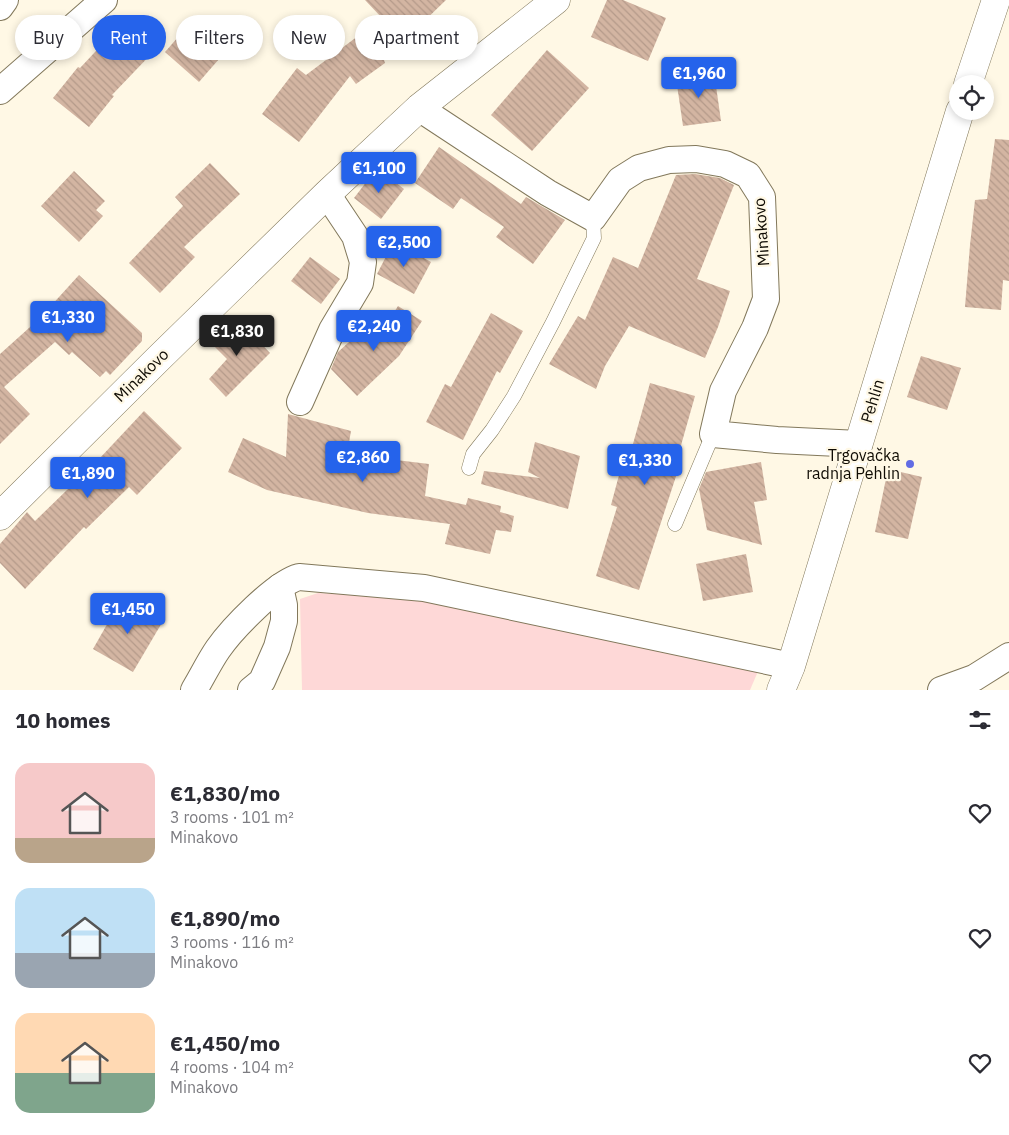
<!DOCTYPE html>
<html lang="en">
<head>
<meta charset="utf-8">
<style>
  :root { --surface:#fff; --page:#f2f2f3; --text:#2b2b33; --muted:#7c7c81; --accent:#2563eb }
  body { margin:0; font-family:"IBM Plex Sans",sans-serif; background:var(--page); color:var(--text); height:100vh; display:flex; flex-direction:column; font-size:19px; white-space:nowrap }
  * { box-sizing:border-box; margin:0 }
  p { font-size:16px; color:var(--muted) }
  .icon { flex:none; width:28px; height:28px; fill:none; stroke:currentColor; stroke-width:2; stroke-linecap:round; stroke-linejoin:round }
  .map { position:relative; height:690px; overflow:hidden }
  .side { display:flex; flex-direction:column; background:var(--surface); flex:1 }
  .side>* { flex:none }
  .hud { position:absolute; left:15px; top:15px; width:500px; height:45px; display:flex; gap:10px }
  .controls { position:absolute; left:949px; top:75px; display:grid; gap:10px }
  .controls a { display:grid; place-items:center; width:45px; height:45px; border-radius:50%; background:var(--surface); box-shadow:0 2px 8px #0003; font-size:25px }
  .price { position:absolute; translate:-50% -42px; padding:0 11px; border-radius:5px; background:var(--accent); color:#fff; font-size:16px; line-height:32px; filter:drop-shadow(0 1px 2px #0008) }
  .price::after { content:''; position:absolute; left:50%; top:30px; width:15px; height:11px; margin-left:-8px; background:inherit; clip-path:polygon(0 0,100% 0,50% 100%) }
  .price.current { background:#222; color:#fff }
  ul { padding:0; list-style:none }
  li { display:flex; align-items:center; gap:15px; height:125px; padding:0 15px }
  li span { display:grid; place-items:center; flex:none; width:140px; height:100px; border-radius:15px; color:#555 }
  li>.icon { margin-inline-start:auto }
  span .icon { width:60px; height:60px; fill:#fffc; stroke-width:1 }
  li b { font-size:21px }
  h2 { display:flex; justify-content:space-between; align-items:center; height:60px; padding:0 15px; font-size:21px }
  .pill { padding:0 18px; border-radius:22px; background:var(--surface); box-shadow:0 2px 8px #0003; font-size:18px; line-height:45px }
  .pill.current { background:var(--accent); color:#fff }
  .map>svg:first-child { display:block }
</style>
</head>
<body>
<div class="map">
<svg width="1009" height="690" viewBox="0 0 1009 690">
  <defs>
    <pattern id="building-back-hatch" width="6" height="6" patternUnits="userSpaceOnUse" patternTransform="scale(1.25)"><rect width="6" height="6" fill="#d3b5a2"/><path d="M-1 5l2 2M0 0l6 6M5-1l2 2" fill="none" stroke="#b49a8a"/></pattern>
  </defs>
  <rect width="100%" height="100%" fill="#fff8e5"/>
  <!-- green -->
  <polygon fill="#fed8d7" points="318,593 410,597 759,669 750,690 302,690 300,599"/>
  <!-- building -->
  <g fill="url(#building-back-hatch)">
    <polygon points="365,0 446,0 384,60 385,63 356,84 350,76 299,142 262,114 297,68 306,75 382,18"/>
    <polygon points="607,0 623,0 666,18 648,61 591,37"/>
    <polygon points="125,20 156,49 112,95 114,96 89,127 53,98 78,67 80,68"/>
    <polygon points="193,20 226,51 199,82 165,52"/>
    <polygon points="547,50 589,88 532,151 491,115"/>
    <polygon points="714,72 721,121 683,126 676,78"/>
    <polygon points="995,139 1009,140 1009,281 1003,280 1001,310 965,307 970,245 975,200 987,199"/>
    <polygon points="439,147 521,204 526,197 565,220 533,264 496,237 504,227 461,198 453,209 415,183"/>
    <polygon points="210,163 240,194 184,247 195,257 160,293 129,263 183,206 175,197"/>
    <polygon points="377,168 404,189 381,219 354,198"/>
    <polygon points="74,171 105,201 96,210 103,216 79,242 41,206"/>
    <polygon points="695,174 720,178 734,185 697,279 730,291 718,327 705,358 629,326 605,366 596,389 549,364 578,316 585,320 613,257 638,268 676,175"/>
    <polygon points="394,241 431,262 414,294 377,274"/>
    <polygon points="310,257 340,279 321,304 291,281"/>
    <polygon points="79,275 142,333 142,341 110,375 106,371 100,377 72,352 69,355 55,342 4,387 30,414 0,444 0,354 39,319"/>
    <polygon points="398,306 422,321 399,356 357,396 331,369 338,352 359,333 372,347"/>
    <polygon points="491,313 523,331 500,373 497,371 463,440 426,422 445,384 451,387"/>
    <polygon points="237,319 270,353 226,397 209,379 227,359 212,344"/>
    <polygon points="921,356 961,368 947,410 907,397"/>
    <polygon points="650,383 695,396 676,463 680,464 639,590 596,576 617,507 611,505 626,449 631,451"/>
    <polygon points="144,411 182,448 137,495 129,487 86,529 84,527 25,589 0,563 0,544 27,512 35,521 99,459"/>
    <polygon points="288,414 351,431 347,454 429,464 425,496 466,505 468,498 501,506 500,512 514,516 511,532 496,530 490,554 445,544 450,524 368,513 267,490 228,472 243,438 286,457"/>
    <polygon points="535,442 580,456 568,509 481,484 484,471 540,478 528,472"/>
    <polygon points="761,462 767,500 754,502 762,545 707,530 699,489 706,472"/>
    <polygon points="888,469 922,477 908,539 875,532"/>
    <polygon points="746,554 753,592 703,601 696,564"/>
    <polygon points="122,598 163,621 133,672 93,649"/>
  </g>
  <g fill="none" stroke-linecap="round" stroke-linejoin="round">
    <defs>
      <g id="lane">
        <polyline points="469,468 473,454 492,430 514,396 553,322 594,238 593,218"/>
        <polyline points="675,524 713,434"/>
      </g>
      <g id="street">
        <polyline points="0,7 5,0"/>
        <polyline points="0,91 104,0"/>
        <polyline points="419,108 548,193 593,218 620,180 639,168 669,160 696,159 725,164 748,175 762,197 766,299 755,328 723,391 713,434 777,440 859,444"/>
        <polyline points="300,402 332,330 360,283 363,262 355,236 327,194"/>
        <path d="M194 690C202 677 209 662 218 649 232 629 276 583 299 577L424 588 791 666"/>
        <polyline points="251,690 262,681 277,647 284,621 284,605 280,587"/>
        <polyline points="941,690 974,678 1009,656"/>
      </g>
      <g id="secondary">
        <polyline points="968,84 996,0"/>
        <polyline points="0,516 158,359 327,194 419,108 556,0"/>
        <polyline points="781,690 791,666 960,111"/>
      </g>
    </defs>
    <!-- lane casing -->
    <use href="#lane" stroke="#82785b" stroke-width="15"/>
    <!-- street casing -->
    <use href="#street" stroke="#82785b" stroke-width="28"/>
    <!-- secondary casing -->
    <use href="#secondary" stroke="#82785b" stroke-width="29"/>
    <!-- lane -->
    <use href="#lane" stroke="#fff" stroke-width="14"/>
    <!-- street -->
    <use href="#street" stroke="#fff" stroke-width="26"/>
    <!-- secondary -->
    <use href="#secondary" stroke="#fff" stroke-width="28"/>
  </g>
  <!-- markers -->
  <circle fill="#626ce4" stroke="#fff8e5" stroke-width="2" cx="910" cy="464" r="5"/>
  <g text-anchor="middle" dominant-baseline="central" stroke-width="4.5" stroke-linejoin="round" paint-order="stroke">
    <!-- street labels -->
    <g font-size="16" fill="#0f0b03" stroke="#fff8e5">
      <text transform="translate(761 232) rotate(-94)">Minakovo</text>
      <text transform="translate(141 375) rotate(-44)">Minakovo</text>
      <text transform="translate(872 401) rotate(-73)">Pehlin</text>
    </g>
    <!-- poi labels -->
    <g font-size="16" fill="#0f0b03" stroke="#fff8e5" text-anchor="end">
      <text x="900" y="455">Trgovačka<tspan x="900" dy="18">radnja Pehlin</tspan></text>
    </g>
  </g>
</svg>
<div class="controls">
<a><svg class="icon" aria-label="locate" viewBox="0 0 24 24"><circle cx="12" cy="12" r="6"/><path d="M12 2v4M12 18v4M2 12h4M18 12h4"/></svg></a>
</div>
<b class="price" style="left:699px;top:99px">€1,960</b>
<b class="price" style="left:379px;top:194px">€1,100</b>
<b class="price" style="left:404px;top:268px">€2,500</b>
<b class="price" style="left:68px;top:343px">€1,330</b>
<b class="price" style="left:374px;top:352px">€2,240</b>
<b class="price current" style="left:237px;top:357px">€1,830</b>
<b class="price" style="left:363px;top:483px">€2,860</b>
<b class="price" style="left:645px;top:486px">€1,330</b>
<b class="price" style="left:88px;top:499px">€1,890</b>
<b class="price" style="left:128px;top:635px">€1,450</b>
<div class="hud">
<a class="pill">Buy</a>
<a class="pill current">Rent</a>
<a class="pill">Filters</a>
<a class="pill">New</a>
<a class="pill">Apartment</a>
</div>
</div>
<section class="side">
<h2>10 homes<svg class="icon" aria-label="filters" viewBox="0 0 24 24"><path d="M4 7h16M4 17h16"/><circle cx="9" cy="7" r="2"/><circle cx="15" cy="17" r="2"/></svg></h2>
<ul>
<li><span style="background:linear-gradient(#f6c9c9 75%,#b9a48a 0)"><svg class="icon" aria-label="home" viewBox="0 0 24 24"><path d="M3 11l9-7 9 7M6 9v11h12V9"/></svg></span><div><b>€1,830/mo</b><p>3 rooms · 101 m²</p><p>Minakovo</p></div><svg class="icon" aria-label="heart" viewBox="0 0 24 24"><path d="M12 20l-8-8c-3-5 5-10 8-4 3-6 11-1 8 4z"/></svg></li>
<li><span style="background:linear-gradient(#bfe0f5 65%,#9aa5b1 0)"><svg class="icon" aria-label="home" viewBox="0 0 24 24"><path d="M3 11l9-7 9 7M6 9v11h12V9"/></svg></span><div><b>€1,890/mo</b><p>3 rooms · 116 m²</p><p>Minakovo</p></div><svg class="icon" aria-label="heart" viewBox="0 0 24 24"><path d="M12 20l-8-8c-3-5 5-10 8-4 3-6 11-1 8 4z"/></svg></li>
<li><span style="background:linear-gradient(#ffd9b3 60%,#7fa58c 0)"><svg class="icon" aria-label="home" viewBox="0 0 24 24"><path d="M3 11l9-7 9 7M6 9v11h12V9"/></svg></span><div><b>€1,450/mo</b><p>4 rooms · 104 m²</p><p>Minakovo</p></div><svg class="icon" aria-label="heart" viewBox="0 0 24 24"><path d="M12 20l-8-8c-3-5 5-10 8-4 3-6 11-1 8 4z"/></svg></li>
</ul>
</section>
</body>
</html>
